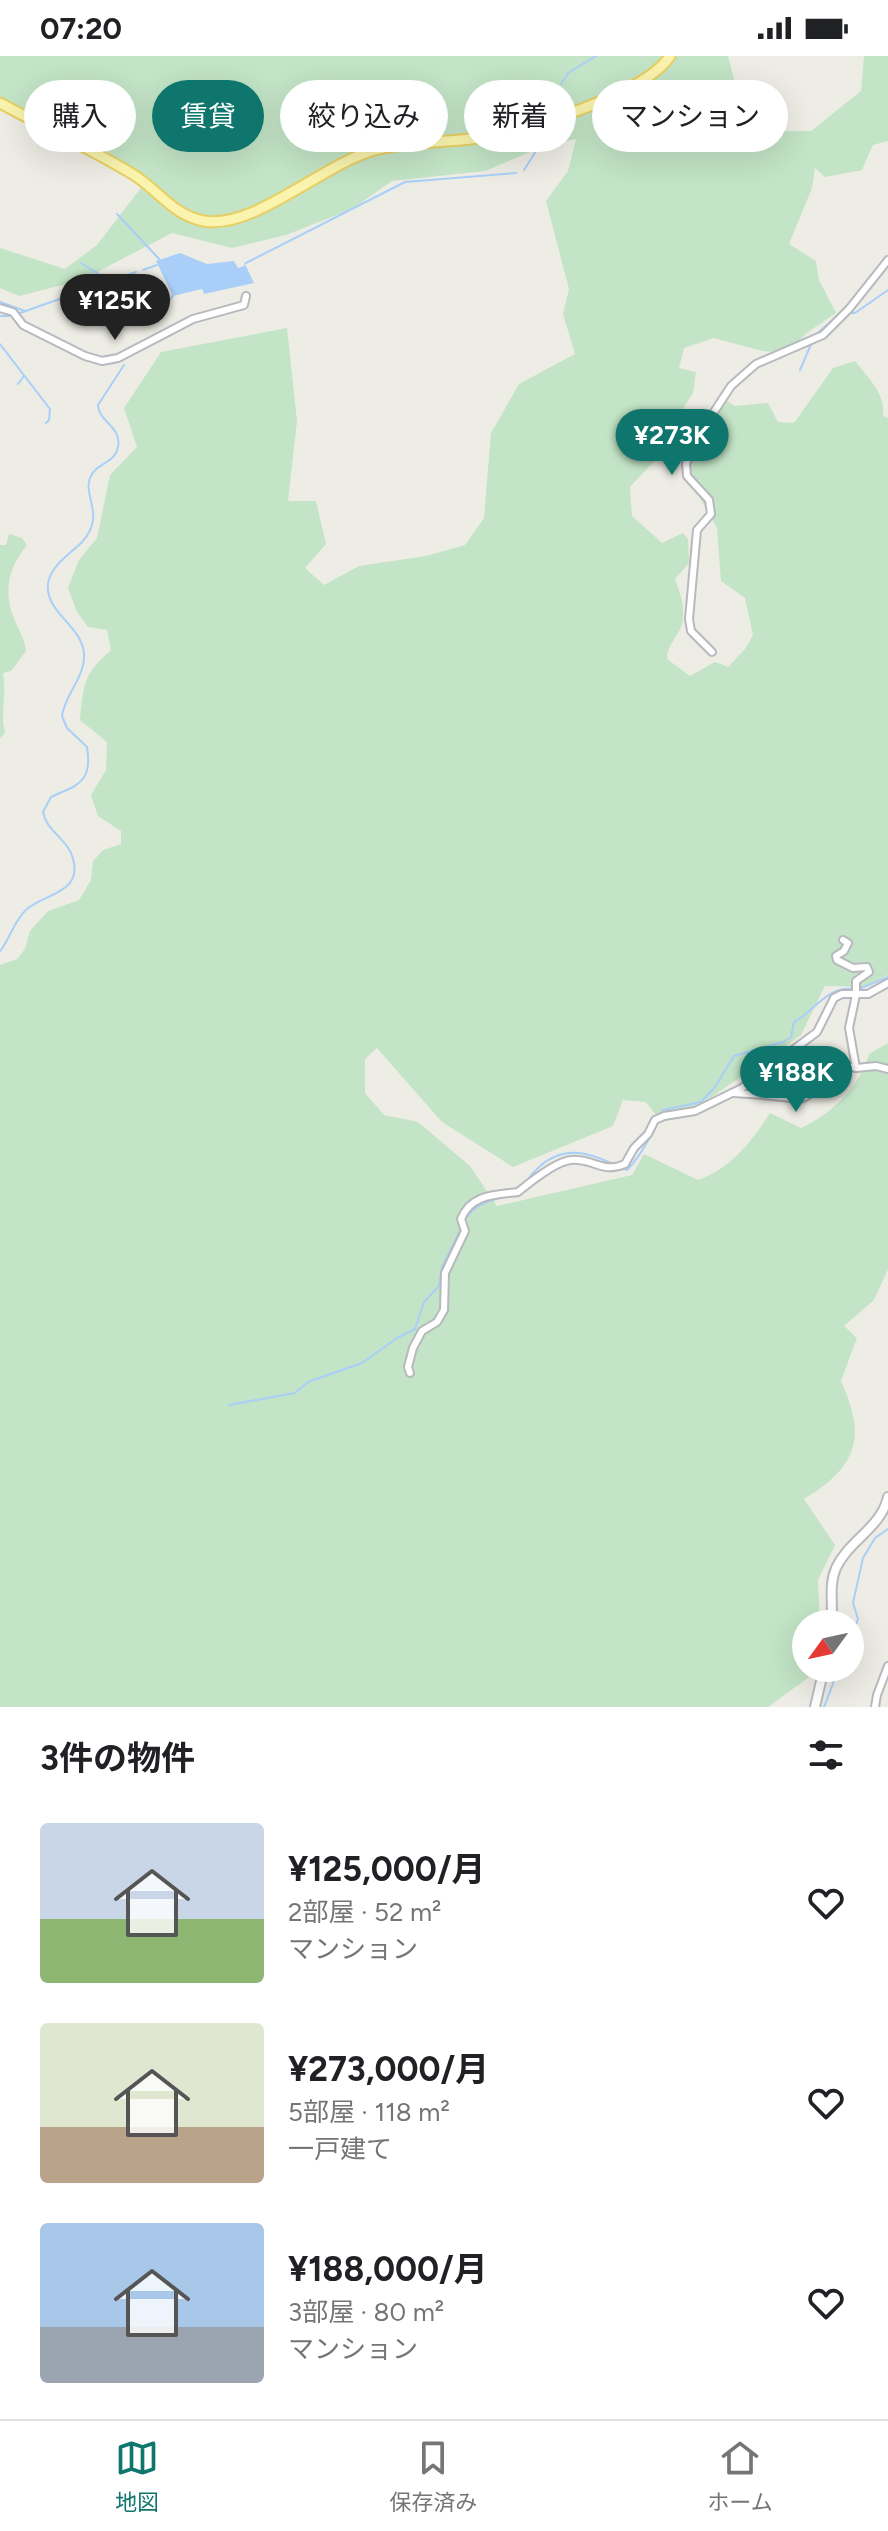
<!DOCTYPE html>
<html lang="ja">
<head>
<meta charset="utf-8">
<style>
  :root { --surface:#fff; --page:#f2f2f2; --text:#202124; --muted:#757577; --line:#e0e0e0; --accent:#0f766e }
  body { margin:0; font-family:Figtree,"Noto Sans JP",sans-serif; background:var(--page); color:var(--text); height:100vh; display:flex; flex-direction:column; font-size:30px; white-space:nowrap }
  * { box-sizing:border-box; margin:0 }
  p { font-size:26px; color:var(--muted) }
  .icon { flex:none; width:44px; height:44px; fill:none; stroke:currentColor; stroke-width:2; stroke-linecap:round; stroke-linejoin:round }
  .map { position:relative; height:1651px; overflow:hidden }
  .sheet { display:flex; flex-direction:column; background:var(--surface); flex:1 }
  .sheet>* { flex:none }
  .top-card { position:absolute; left:24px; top:24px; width:840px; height:72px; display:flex; gap:16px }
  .needle { width:52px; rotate:237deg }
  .buttons { position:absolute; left:792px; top:1554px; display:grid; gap:16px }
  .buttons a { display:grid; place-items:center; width:72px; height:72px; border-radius:50%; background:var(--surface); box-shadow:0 8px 32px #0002; font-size:40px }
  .price { position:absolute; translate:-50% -68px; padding:0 18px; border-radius:28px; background:var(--accent); color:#fff; font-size:26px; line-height:52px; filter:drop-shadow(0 2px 4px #0008) }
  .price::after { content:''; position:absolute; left:50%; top:48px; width:24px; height:18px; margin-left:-12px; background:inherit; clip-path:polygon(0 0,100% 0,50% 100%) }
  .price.on { background:#222; color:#fff }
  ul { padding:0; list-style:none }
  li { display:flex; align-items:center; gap:24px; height:200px; padding:0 40px }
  li span { display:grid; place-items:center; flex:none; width:224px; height:160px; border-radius:8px; color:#555 }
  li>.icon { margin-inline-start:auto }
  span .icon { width:96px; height:96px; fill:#fffc; stroke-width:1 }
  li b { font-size:34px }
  h2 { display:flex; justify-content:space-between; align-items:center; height:96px; padding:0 40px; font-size:34px }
  .tag { padding:0 28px; border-radius:36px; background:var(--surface); box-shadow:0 8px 32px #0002; font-size:28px; line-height:72px }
  .tag.on { background:var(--accent); color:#fff }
  .status { display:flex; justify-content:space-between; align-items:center; height:56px; padding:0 40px; background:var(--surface); direction:ltr }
  .status svg { height:22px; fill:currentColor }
  .tab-bar { display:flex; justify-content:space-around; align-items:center; height:112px; border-top:2px solid var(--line); background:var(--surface); font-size:22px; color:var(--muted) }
  .tab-bar a { display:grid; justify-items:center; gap:4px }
  .tab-bar .on { color:var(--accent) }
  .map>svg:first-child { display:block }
</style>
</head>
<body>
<div class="status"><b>07:20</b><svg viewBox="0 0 49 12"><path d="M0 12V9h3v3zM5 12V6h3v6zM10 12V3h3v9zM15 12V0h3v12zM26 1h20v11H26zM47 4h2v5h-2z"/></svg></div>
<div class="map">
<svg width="888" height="1651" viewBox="0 0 888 1651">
  <rect width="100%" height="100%" fill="#eeede5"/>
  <!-- green -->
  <g fill="#c3e4c6">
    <path d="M0 0H728L743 58 777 75H811L861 35 864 0H888V85L873 89 862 114 825 121 815 112 812 132 789 188 816 205 819 224 836 257 808 276 786 297 762 295 714 282 684 292 679 312 696 316 693 337 666 379 659 400 630 431 632 460 662 487 683 477 688 483 689 507 675 523C680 537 686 552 682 568 678 581 667 589 667 603L690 620 715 606 728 611 745 593 753 579 745 542 721 525 717 472 701 444 690 413 693 372 726 345 735 350 768 347 778 366 794 367 833 312 855 305C868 322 886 338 883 360L888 362V919L863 931 825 930 801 979 713 1040 662 1067 646 1046 623 1044 613 1070 513 1111 442 1066 377 992 365 1003V1037L384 1059 418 1066 470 1110 497 1150 632 1119 644 1098 698 1124C732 1112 751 1086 770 1057L801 1072C831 1059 861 1029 869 998L888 987V1213L874 1244 844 1270 857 1282 841 1325C867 1382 857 1411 804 1443L835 1489 818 1524 820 1568H806V1612H816V1616L768 1651H0V909L17 903 25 893 30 875 48 855 79 844 91 824 93 805 103 794 121 788V775L98 760 91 739 106 714 107 686 80 664C83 629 84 617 111 594L107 574 88 571 77 556 68 532 79 504 97 482 110 419 137 391 124 352 161 296 287 272 297 365 288 445H316L326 488 305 512 324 529 359 510 426 500 465 489 484 462 491 377 519 328 575 298 563 258 569 233 546 145 568 115 576 83 549 88 485 115 392 125 352 153 286 179 232 192 172 177 82 224 19 240 0 232V192L65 213 97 189 147 124 111 100 0 43Z"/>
    <path d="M9 478 22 482 27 489C10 510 3 532 13 560 17 572 25 582 26 595L11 615 3 617C7 637 0 658 5 677L0 682V489H6Z"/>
  </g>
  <!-- water -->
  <polygon fill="#a9cff9" points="180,197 207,208 234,205 238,212 244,210 244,206 254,227 204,238 202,233 173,240 156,205"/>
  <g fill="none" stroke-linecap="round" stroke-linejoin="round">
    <!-- stream -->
    <g stroke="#a9cff9" stroke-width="2">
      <polyline points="561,28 568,17 596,0"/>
      <polyline points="524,114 536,95"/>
      <polyline points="117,158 160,204"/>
      <polyline points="81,207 103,221"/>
      <polyline points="246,207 405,126 516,117"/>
      <polyline points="143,214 157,209"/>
      <polyline points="0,246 25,255"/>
      <polyline points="167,248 174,238"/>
      <polyline points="20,257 136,216"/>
      <polyline points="848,257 855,257 888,234"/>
      <polyline points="0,260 9,260"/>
      <polyline points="154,265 162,253"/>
      <polyline points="814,280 842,256"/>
      <polyline points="0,288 50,353 49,364 46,367"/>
      <polyline points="800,314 812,286"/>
      <polyline points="18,328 24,320"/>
      <path d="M0 895C10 883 14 864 27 853 45 837 87 837 71 797 64 781 46 774 43 756L51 741C76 729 93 728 87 691L67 672 62 660C65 637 86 621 84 597 81 569 45 556 48 528 50 510 70 498 82 486 106 460 83 441 90 422 95 407 115 408 118 391 122 370 99 367 98 349L124 309"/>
      <polyline points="859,933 888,921"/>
      <path d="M661 1058 663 1054 701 1046 715 1031 734 1000 783 986 791 981 794 966C814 955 828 930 852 933"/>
      <path d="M623 1112 627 1114C640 1101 649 1084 657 1067"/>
      <path d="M526 1127C529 1120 533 1117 539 1111 562 1090 586 1095 613 1108"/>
      <path d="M463 1167C474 1146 494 1143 515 1139"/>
      <polyline points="229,1349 295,1337 308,1326 362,1307 397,1282 415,1273 424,1246 439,1230 442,1211 461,1173"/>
      <polyline points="850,1584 858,1563 853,1547 863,1502 875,1482 888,1473"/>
      <polyline points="824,1651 839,1612"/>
    </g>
    <defs>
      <g id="minor">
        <polyline points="0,252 13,256 23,269 85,300 102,305 118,302 193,263 244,249 246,240"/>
        <polyline points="712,596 691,575 689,563 697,474 711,458 709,444 687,420 686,408 693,388 731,330 756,308 823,279 849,253 888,204"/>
        <polyline points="843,884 848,887 844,895 836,900 837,904 853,912 867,911 869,916 856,925 856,939 849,972 856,1012 876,1010 888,1013"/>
        <path d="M733 1037C753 1038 770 1039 791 1042 796 1043 797 1044 803 1042 823 1034 831 1004 856 1012"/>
        <path d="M410 1317 408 1311 413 1292 422 1275 437 1266 444 1254 445 1217 465 1175 461 1163C471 1138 495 1139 518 1136 529 1127 556 1105 571 1104 593 1102 603 1118 625 1108L634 1092 648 1078 655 1064 664 1060 695 1055 742 1032 817 976 834 942 842 938H868L888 927"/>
        <polyline points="875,1651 877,1639 888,1610"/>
      </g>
      <g id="secondary">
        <path d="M831 1568C834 1549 828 1530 836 1512 849 1484 881 1472 888 1441"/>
        <polyline points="815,1651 824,1612"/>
      </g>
      <path id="primary" d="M0 47C44 71 91 93 134 119 158 134 174 160 204 165 254 174 324 107 375 94 409 85 444 87 478 82 523 76 646 38 670 0"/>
    </defs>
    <!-- minor casing -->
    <use href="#minor" stroke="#b7b9be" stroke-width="10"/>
    <!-- secondary casing -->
    <use href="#secondary" stroke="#b8bac0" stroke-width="12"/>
    <!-- primary casing -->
    <use href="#primary" stroke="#e8cf63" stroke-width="13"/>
    <!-- minor -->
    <use href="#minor" stroke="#fff" stroke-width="6"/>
    <!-- secondary -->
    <use href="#secondary" stroke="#fff" stroke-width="8"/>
    <!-- primary -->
    <use href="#primary" stroke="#faf4ae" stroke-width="9"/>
  </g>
</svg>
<div class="buttons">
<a><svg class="needle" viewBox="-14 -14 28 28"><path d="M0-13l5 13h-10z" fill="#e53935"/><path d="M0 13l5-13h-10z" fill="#757577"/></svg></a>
</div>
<b class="price on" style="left:115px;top:286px">¥125K</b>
<b class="price" style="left:672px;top:421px">¥273K</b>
<b class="price" style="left:796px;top:1058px">¥188K</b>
<div class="top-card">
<a class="tag">購入</a>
<a class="tag on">賃貸</a>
<a class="tag">絞り込み</a>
<a class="tag">新着</a>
<a class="tag">マンション</a>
</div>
</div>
<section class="sheet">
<h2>3件の物件<svg class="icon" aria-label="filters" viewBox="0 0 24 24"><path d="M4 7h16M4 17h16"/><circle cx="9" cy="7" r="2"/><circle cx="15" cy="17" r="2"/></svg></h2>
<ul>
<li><span style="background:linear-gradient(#c9d6e8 60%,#8fb573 0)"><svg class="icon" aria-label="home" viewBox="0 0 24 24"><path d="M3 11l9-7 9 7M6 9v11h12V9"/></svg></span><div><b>¥125,000/月</b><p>2部屋 · 52 m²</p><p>マンション</p></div><svg class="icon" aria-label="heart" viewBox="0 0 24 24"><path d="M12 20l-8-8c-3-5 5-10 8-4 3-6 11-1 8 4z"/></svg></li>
<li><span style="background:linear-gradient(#dfe7d0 65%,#b9a48a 0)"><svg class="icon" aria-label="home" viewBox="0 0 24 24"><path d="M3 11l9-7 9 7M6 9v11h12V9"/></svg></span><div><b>¥273,000/月</b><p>5部屋 · 118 m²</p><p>一戸建て</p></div><svg class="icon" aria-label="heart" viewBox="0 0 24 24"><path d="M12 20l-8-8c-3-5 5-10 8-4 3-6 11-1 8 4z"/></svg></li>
<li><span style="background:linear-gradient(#a9c7e8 65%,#9aa5b1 0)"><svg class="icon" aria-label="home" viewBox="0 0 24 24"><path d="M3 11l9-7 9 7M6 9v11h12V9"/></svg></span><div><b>¥188,000/月</b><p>3部屋 · 80 m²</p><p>マンション</p></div><svg class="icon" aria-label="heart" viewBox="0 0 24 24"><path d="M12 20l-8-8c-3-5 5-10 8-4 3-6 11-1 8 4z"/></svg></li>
</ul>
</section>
<nav class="tab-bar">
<a class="on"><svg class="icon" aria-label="map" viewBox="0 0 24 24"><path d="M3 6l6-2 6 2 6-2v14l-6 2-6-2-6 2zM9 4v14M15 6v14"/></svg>地図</a>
<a><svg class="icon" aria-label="saved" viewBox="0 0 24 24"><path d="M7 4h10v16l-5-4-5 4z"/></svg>保存済み</a>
<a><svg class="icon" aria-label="home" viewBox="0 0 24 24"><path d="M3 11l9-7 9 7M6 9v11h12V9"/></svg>ホーム</a>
</nav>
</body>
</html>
